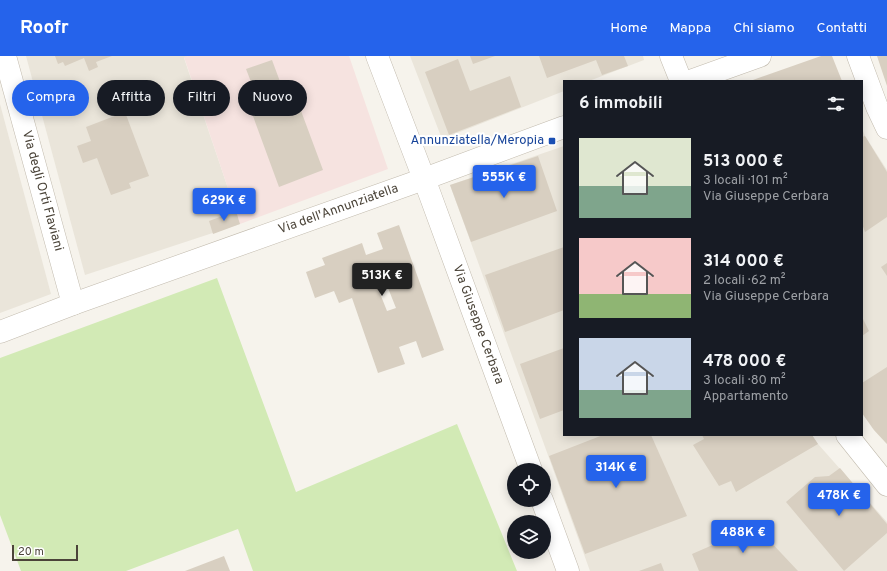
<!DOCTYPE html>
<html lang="it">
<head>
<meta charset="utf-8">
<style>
  :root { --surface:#171b24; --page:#20242c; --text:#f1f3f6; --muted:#9ea1a6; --accent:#2563eb }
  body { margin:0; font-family:Overpass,sans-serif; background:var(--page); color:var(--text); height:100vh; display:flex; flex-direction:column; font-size:15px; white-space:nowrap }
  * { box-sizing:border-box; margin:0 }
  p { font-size:13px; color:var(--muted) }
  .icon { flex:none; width:22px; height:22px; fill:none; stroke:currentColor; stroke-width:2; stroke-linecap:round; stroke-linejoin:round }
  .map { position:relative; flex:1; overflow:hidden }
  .details { position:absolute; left:563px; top:24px; width:300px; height:356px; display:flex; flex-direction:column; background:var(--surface); border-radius:0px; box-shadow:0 2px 10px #0003 }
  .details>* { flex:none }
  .banner { position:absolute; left:12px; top:24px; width:380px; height:36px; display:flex; gap:8px }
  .buttons { position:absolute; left:507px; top:407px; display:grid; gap:8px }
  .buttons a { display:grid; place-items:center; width:44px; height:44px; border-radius:50%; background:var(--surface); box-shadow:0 2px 10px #0003; font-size:20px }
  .scale { position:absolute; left:12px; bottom:10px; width:66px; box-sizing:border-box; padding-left:4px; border:2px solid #4b4439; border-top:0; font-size:11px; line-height:14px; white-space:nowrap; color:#4b4439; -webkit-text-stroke:3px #fff; paint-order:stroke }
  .price { position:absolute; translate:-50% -34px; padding:0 9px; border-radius:4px; background:var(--accent); color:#fff; font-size:13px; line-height:26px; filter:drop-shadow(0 1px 2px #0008) }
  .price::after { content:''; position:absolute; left:50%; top:24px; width:12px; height:9px; margin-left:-6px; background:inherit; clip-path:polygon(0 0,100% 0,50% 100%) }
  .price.current { background:#222; color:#fff }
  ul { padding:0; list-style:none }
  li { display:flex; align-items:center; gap:12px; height:100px; padding:0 16px }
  li span { display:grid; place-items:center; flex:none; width:112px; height:80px; border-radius:0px; color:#555 }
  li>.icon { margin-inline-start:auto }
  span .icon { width:48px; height:48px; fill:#fffc; stroke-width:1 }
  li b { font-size:17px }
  h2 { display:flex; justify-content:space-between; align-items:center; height:48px; padding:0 16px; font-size:17px }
  .chip { padding:0 14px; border-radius:18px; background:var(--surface); box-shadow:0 2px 10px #0003; font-size:14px; line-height:36px }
  .chip.current { background:var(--accent); color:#fff }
  header { display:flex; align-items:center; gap:24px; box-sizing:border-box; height:56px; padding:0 20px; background:var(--accent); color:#fff }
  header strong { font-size:19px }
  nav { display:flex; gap:22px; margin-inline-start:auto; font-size:14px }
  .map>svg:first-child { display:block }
</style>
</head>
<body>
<header>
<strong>Roofr</strong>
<nav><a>Home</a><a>Mappa</a><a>Chi siamo</a><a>Contatti</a></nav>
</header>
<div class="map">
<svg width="887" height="515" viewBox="0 0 887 515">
  <rect width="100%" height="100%" fill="#f6f3ec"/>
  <!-- residential -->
  <g fill="#eae5da">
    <polygon points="26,0 188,0 184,2 240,168 85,219"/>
    <polygon points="410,0 643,0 644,4 589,25 564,25 564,35 442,83"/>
    <polygon points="0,48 51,238 0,257"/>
    <polygon points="862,72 865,80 887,114 887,388 874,374 862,357"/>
    <polygon points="564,90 564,379 812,379 818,388 887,466 887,515 590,515 450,129"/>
  </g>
  <!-- medical -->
  <polygon fill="#f6e3e0" points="188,0 349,0 388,113 240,168 184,1"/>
  <!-- green -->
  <polygon fill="#d2eab5" points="217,222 296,436 457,368 517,515 253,515 238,473 126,515 21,515 0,459 0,302"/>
  <!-- building -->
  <g fill="#d8cfc1" fill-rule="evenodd">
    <polygon points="55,0 112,0 96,6 98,11 89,15 84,2 65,10 63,6 58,8"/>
    <polygon points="470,0 495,0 473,8"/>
    <polygon points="539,0 624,0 628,10 602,19 596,4 547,22"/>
    <polygon points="821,0 832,0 842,25 750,25"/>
    <polygon points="877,0 887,0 887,30"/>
    <polygon points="458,3 470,35 510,20 521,51 449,79 425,16"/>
    <polygon points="272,4 285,39 294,36 323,114 279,131 250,52 260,49 246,13"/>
    <polygon points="125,56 149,120 129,127 131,132 111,139 97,102 83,107 77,90 91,85 86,71"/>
    <polygon points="865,80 887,116 887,161 865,176 862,168 862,81"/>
    <polygon points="538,100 557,155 471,186 450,129"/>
    <polygon points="236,155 240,168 213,178 209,165"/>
    <path d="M399 169 444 294 422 302 416 285 399 291 405 308 378 317 352 242 339 247 334 235 315 242 306 216 325 209 322 202 362 187 366 199 383 193 377 177ZM388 232 396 252 387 255 379 235Z"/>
    <polygon points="564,191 564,254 505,276 485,219"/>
    <polygon points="887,207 887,220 881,211"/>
    <polygon points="862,261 869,275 862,280"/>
    <polygon points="564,292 564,354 540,363 520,308"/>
    <polygon points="887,311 887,388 874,374 862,357 862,327"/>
    <polygon points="603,379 651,379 687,460 585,498 549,400"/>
    <polygon points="702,379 812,379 818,388 736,436 731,425 719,430 693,389 704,383"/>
    <polygon points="840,412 887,468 887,477 844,515 786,446 815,421 829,420"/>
    <polygon points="750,464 798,515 699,515 692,498 731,481"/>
    <polygon points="224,500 230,515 185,515"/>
    <polygon points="661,507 664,515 639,515"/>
  </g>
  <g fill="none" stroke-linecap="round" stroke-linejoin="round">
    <defs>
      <g id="street">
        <path id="s1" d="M5 0 73 248"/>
        <path id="s2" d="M377 0 429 136 531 414"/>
        <polyline points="671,0 681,25"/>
        <polyline points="858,0 877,51 887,72"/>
        <polyline points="690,25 760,0"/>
        <path id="s3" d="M0 276 73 248 424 123 564 71"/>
        <polyline points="847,379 887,429"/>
        <polyline points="542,444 568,515"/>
      </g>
    </defs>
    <!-- street casing -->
    <use href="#street" stroke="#c2bbae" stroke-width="23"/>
    <!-- street -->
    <use href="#street" stroke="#fff" stroke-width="22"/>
  </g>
  <!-- markers -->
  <rect fill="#1a4fb4" stroke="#fff" stroke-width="1.5" x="548" y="81" width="8" height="8" rx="2"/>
  <g text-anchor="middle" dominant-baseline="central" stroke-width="4" stroke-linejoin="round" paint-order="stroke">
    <!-- transit labels -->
    <g font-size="13" fill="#164399" stroke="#fff" text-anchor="end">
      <text x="544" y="85">Annunziatella/Meropia</text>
    </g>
    <!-- street labels -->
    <g font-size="13" fill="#4b4439" stroke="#fff">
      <text stroke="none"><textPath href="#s1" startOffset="140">Via degli Orti Flaviani</textPath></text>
      <text stroke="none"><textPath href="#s3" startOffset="360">Via dell'Annunziatella</textPath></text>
      <text stroke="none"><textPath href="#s2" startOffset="287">Via Giuseppe Cerbara</textPath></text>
    </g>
  </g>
</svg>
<div class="buttons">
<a><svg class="icon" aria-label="locate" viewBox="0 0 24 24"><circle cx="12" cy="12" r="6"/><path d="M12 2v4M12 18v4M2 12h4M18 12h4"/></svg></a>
<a><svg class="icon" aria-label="layers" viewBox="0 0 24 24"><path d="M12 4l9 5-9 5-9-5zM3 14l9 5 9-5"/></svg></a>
</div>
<div class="scale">20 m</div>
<b class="price" style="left:504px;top:143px">555K €</b>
<b class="price" style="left:224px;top:166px">629K €</b>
<b class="price current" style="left:382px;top:241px">513K €</b>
<b class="price" style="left:616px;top:433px">314K €</b>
<b class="price" style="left:839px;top:461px">478K €</b>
<b class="price" style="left:743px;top:498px">488K €</b>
<div class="banner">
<a class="chip current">Compra</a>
<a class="chip">Affitta</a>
<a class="chip">Filtri</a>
<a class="chip">Nuovo</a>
</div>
<section class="details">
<h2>6 immobili<svg class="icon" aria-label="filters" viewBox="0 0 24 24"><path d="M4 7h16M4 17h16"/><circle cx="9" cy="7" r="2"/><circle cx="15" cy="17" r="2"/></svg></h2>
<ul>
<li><span style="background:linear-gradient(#dfe7d0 60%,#7fa58c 0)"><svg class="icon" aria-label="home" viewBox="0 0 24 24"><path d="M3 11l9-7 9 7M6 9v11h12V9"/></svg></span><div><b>513 000 €</b><p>3 locali · 101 m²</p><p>Via Giuseppe Cerbara</p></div></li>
<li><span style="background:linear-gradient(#f6c9c9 70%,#8fb573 0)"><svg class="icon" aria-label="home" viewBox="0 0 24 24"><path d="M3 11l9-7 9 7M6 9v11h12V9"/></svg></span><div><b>314 000 €</b><p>2 locali · 62 m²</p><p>Via Giuseppe Cerbara</p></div></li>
<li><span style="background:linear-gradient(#c9d6e8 65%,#7fa58c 0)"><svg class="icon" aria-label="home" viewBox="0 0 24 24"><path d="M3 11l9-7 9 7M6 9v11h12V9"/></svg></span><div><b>478 000 €</b><p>3 locali · 80 m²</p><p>Appartamento</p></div></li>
</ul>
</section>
</div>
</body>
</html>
